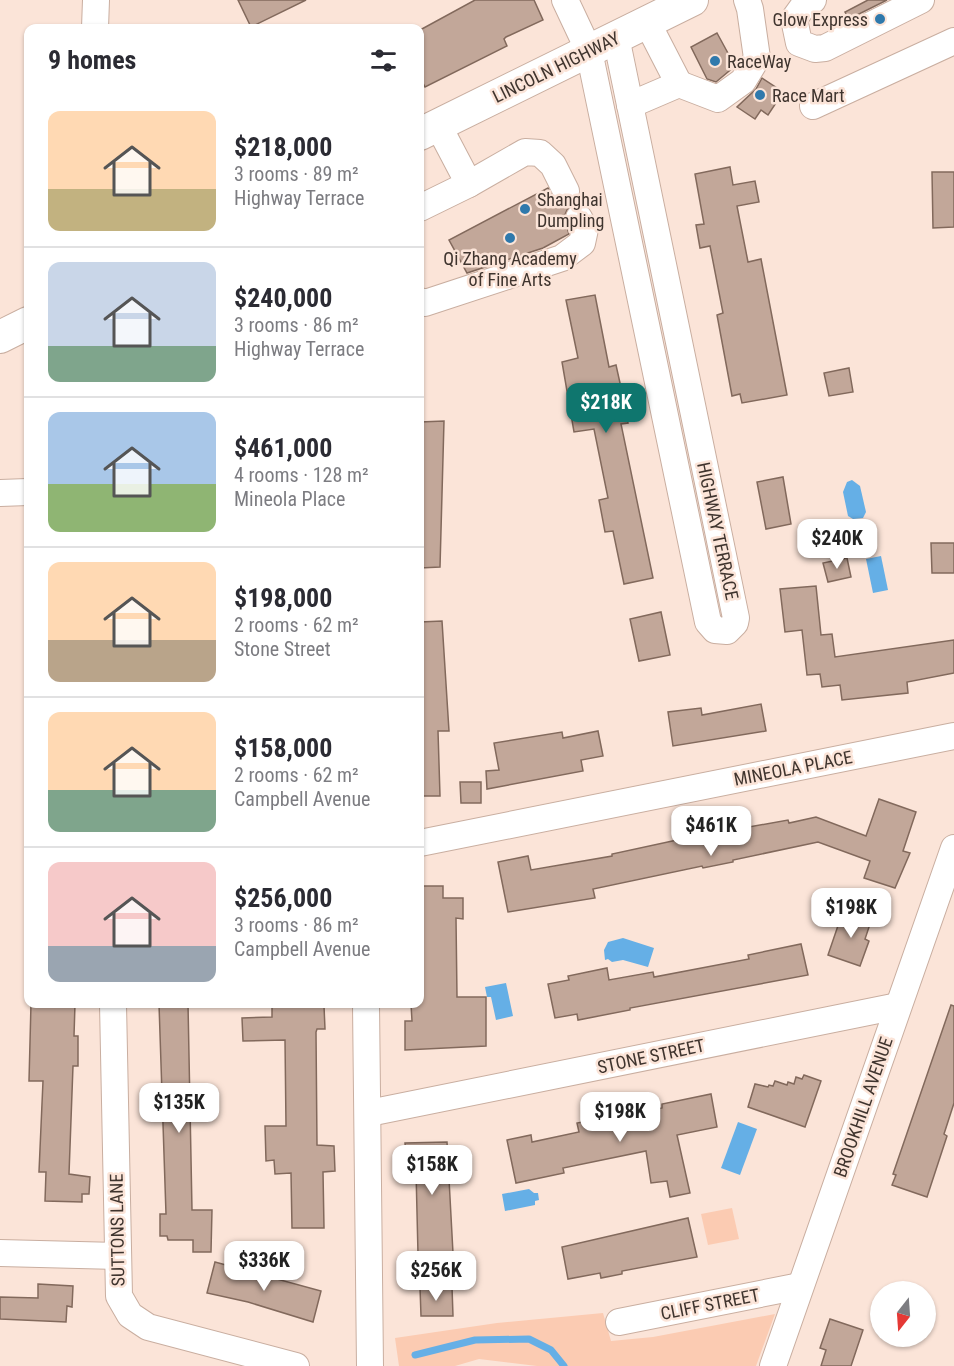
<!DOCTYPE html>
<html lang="en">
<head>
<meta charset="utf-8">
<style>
  :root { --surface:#fff; --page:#f7f7f7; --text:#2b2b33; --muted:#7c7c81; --line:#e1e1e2; --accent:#0f766e }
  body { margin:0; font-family:"Roboto Condensed",sans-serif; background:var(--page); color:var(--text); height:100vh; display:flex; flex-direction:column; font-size:22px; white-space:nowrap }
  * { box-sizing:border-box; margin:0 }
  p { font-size:20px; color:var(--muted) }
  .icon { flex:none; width:33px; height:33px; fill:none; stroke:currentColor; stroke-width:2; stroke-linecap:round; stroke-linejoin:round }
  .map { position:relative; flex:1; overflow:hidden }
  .details { position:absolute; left:24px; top:24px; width:400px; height:984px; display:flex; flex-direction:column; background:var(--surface); border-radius:12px; box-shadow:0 2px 4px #0004 }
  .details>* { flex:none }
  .needle { width:39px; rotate:197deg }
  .fabs { position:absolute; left:870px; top:1281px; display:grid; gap:12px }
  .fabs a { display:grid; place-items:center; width:66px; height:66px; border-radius:50%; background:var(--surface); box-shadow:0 2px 4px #0004; font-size:30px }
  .price { position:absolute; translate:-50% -51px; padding:0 14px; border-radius:12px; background:#fff; color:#222; font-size:20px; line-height:39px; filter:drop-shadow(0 2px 3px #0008) }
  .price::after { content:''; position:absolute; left:50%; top:36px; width:18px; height:14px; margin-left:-9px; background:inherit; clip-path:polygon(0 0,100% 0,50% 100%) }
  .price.active { background:var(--accent); color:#fff }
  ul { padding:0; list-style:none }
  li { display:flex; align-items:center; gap:18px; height:150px; padding:0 24px }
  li+li { border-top:2px solid var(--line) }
  li span { display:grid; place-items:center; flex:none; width:168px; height:120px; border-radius:12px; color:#555 }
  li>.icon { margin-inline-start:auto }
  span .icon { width:72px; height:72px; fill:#fffc; stroke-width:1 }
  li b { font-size:26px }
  h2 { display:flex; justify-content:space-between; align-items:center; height:72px; padding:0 24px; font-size:26px }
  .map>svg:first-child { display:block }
</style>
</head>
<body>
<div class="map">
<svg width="954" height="1366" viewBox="0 0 954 1366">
  <rect width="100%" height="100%" fill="#fbe4d8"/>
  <!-- green -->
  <g fill="#fbcbb2">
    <polygon points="732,1208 739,1239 708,1245 701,1214"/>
    <polygon points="603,1313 611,1341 653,1337 775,1314 756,1366 537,1366 479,1359 455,1366 399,1366 395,1338 497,1323"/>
  </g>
  <!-- water -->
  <g fill="#65afe6">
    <polygon points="852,480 860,486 866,512 863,518 853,519 848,516 843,492 847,482"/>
    <polygon points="881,556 888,590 873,593 866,559"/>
    <polygon points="623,938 654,948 648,967 623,960 612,962 608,959 605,960 604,950 608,942"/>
    <polygon points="506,983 513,1016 496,1020 491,997 487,997 485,987"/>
    <polygon points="738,1122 757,1129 740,1175 721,1168"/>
    <polygon points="529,1189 534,1193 538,1193 539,1200 535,1201 535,1205 505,1211 502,1194"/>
  </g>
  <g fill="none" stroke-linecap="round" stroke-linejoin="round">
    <!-- stream -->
    <polyline stroke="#65afe6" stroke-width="7" points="415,1355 475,1340 529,1339 551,1350 564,1366"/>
  </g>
  <!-- building -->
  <g fill="#c2a799" stroke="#82695c" stroke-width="1.5">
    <polygon points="238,0 306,0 251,27"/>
    <polygon points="475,0 534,0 543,20 506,37 504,39 507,46 425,87 420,77 420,30"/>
    <polygon points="868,0 887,0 849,19 845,12"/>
    <polygon points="717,33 735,66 716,82 707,79 691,47"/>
    <polygon points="762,78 777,88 774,93 780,97 768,115 761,110 755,119 737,107 756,89"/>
    <polygon points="730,167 733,185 755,181 759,202 737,206 748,262 761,259 787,395 742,403 740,394 732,396 717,315 723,313 710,246 700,248 696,225 704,224 695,174"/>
    <polygon points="932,172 954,172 954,227 933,228"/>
    <polygon points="548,188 558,204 566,206 576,201 577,203 567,210 564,217 569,234 543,248 467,273 449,240"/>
    <polygon points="595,295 609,367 616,365 624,401 628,423 621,424 653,578 624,584 613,531 605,532 599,500 608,498 594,429 574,432 562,362 578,358 566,300"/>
    <polygon points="849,368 853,392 829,396 824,373"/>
    <polygon points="444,421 440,567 420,568 420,422"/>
    <polygon points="783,477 791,524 766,529 757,482"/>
    <polygon points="931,543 954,543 954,573 932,573"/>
    <polygon points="847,558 851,577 828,582 823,563"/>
    <polygon points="816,586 821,635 832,634 835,657 954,640 954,673 907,682 908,693 842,700 840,685 822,687 820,674 807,675 802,630 785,632 780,589"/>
    <polygon points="661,612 670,655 639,661 630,619"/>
    <polygon points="442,621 449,731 438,731 440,796 420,796 420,622"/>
    <polygon points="761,704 766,731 673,746 668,712 701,708 702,715"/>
    <polygon points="598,731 603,756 581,760 583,771 487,789 486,771 499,770 494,743 562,732 563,738"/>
    <polygon points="460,782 481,782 481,803 461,803"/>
    <polygon points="879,799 916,812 903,851 910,853 895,888 864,878 870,861 818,842 733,860 733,862 703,868 702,866 593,889 595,898 508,912 498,862 528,856 531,870 612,856 612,854 677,840 788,820 789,823 816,817 866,836"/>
    <polygon points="420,886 443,886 443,898 463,898 463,919 456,918 457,997 486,997 486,1046 405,1050 405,1021 412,1021 411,1004 420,1004"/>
    <polygon points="843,911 871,921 865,939 869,941 860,966 828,955"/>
    <polygon points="801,944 808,975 630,1008 630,1010 578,1020 577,1014 555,1018 548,984 569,980 568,976 607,968 609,980 653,972 654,977 749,959 748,955"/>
    <polygon points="31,1004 75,1004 74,1036 78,1036 78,1066 73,1066 69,1174 90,1177 89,1194 82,1194 82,1202 45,1201 46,1172 39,1172 43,1081 29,1081"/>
    <polygon points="159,1004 188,1004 192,1210 212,1210 211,1252 193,1252 193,1240 168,1240 167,1236 160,1236 160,1214 166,1214"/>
    <polygon points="317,1004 317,1006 324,1006 325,1029 317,1029 316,1032 317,1145 334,1146 335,1171 323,1172 324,1228 292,1228 291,1173 275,1174 274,1160 266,1161 265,1126 286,1126 285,1040 243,1041 242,1018 272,1017 272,1005"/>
    <polygon points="951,1005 954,1006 954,1103 944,1134 947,1136 927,1197 892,1185 896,1175 893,1174"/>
    <polygon points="804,1075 821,1081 805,1127 748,1107 755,1084 768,1087 769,1085 773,1086 775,1081 787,1085 788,1082 794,1084 796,1077 802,1079"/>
    <polygon points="711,1094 717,1127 677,1135 690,1193 670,1197 667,1181 651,1183 646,1151 563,1168 564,1173 516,1183 507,1140 531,1135 532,1142 579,1132 577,1123 607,1117 608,1120 662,1108 662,1104"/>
    <polygon points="447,1142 453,1253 418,1254 416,1171 407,1171 405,1143"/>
    <polygon points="688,1218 697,1257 622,1271 622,1274 601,1278 600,1273 568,1279 562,1247"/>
    <polygon points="215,1262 321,1291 313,1322 248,1302 207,1293"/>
    <polygon points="38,1284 73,1286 72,1307 67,1306 66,1322 0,1319 0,1297 38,1298"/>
    <polygon points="420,1287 452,1287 453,1316 421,1316"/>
    <polygon points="830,1319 863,1330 851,1366 821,1366 826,1350 820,1348"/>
  </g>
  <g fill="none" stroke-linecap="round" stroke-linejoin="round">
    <defs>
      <g id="minor">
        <polyline points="565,0 589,51 708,622 715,630 727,631 735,623 736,618 616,37"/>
        <polyline points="813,0 807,1 794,19 799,43 815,49 825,48 921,0"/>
        <polyline points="95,28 96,0"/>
        <polyline points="679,84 718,99 743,81 757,58 750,9 747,0"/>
        <polyline points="630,105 679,84 647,22"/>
        <polyline points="813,106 954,41"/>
        <polyline points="469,184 525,152 540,153 553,165 566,191"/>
        <polyline points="420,208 469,184 438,125"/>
        <polyline points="420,301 425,303 562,258 582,243 585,229 579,218"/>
        <polyline points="0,493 28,492"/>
        <polyline points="420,843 954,736"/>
        <polyline points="113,1004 119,1296 130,1315 148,1327 296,1366"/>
        <polyline points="366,1004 370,1366"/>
        <polyline points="369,1113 898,1006"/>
        <polyline points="0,1253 118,1256"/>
        <polyline points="619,1322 800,1286"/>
        <polyline points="773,1366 954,848"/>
      </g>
      <g id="major">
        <polyline points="420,134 692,0"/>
        <polyline points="0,337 28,323"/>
      </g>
    </defs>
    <!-- minor casing -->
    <use href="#minor" stroke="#c9aea0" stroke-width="28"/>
    <!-- major casing -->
    <use href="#major" stroke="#c9aea0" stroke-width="34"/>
    <!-- minor -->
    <use href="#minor" stroke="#fff" stroke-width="26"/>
    <!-- major -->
    <use href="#major" stroke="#fff" stroke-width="32"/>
  </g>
  <!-- markers -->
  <g fill="#2f79ac" stroke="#fbe4d8" stroke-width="2">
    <circle cx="880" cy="19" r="6"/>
    <circle cx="715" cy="61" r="6"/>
    <circle cx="760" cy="95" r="6"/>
    <circle cx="525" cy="209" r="6"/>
    <circle cx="510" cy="238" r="6"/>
  </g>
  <g text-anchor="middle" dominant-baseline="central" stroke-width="5" stroke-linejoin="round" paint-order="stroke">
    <!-- poi labels -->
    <g font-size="18" fill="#3f342e" stroke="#fbe4d8" text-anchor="start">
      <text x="868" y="19" text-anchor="end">Glow Express</text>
      <text x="727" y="61">RaceWay</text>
      <text x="772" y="95">Race Mart</text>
      <text x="537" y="199">Shanghai<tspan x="537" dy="21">Dumpling</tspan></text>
      <text x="510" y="258" text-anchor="middle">Qi Zhang Academy<tspan x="510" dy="21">of Fine Arts</tspan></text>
    </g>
    <!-- street labels -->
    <g font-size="18" fill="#3f342e" stroke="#fbe4d8">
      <text transform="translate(556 67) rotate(-26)">LINCOLN HIGHWAY</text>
      <text transform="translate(718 531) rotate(78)">HIGHWAY TERRACE</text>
      <text transform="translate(793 768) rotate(-11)">MINEOLA PLACE</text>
      <text transform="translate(651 1056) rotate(-12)">STONE STREET</text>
      <text transform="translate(863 1107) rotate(-71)">BROOKHILL AVENUE</text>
      <text transform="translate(117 1230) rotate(-91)">SUTTONS LANE</text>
      <text transform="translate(710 1304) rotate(-11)">CLIFF STREET</text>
    </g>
  </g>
</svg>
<div class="fabs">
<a><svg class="needle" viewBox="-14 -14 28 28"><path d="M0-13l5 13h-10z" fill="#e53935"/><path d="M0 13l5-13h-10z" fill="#7c7c81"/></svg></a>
</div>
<b class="price active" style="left:606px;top:434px">$218K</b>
<b class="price" style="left:837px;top:570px">$240K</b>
<b class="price" style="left:711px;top:857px">$461K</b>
<b class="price" style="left:851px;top:939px">$198K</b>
<b class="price" style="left:179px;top:1134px">$135K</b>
<b class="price" style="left:620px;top:1143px">$198K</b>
<b class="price" style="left:432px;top:1196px">$158K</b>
<b class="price" style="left:264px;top:1292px">$336K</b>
<b class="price" style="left:436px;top:1302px">$256K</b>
<section class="details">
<h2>9 homes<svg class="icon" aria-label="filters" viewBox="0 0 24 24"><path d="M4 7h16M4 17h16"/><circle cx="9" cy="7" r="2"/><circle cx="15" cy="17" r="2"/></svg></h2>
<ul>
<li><span style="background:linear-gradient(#ffd9b3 65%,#c2b280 0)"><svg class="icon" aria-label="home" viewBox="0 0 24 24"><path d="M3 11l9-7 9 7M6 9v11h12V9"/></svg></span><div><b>$218,000</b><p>3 rooms · 89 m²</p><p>Highway Terrace</p></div></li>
<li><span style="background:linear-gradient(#c9d6e8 70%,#7fa58c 0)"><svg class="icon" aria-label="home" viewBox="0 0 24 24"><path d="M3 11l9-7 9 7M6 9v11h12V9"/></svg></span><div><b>$240,000</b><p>3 rooms · 86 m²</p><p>Highway Terrace</p></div></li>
<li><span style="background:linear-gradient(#a9c7e8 60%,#8fb573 0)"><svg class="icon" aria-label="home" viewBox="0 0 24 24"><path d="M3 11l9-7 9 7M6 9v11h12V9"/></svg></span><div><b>$461,000</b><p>4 rooms · 128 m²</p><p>Mineola Place</p></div></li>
<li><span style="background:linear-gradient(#ffd9b3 65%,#b9a48a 0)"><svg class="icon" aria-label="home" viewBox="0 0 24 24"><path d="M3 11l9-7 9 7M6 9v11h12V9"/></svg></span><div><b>$198,000</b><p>2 rooms · 62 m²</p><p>Stone Street</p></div></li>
<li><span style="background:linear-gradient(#ffd9b3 65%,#7fa58c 0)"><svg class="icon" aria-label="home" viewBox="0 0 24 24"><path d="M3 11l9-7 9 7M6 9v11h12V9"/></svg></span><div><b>$158,000</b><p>2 rooms · 62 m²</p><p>Campbell Avenue</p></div></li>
<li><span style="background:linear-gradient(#f6c9c9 70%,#9aa5b1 0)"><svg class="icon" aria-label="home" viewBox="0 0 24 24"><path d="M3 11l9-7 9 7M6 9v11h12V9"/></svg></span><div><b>$256,000</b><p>3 rooms · 86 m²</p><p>Campbell Avenue</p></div></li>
</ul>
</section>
</div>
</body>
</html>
